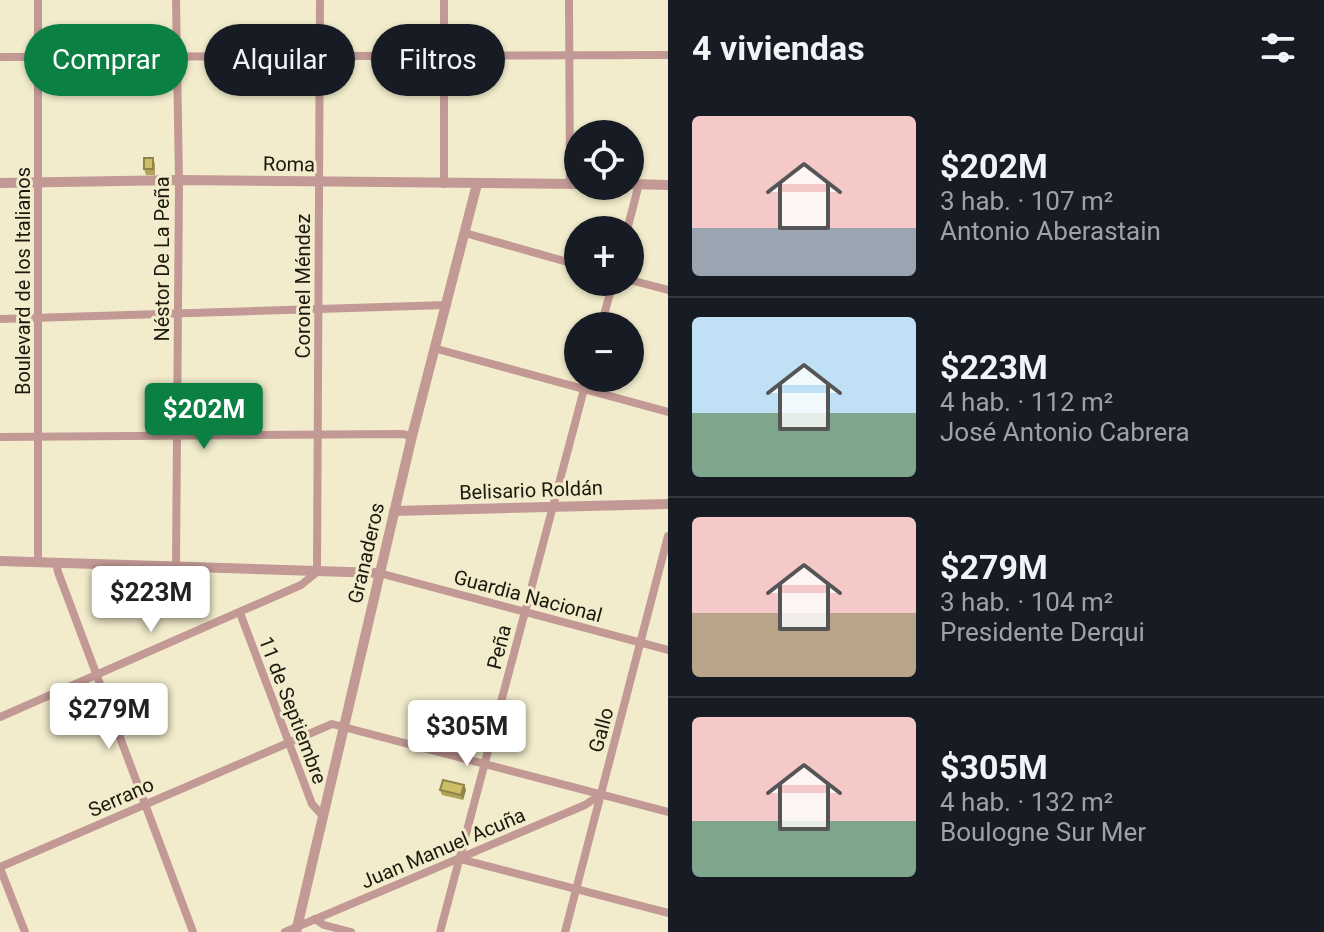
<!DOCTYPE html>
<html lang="es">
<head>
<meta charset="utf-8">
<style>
  :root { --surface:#171b24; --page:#242831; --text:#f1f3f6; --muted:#9ea1a6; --line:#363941; --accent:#0b8043 }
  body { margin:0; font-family:Roboto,sans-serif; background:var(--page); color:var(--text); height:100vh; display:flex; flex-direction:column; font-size:30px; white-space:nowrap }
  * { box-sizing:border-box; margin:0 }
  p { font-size:26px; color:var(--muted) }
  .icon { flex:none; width:44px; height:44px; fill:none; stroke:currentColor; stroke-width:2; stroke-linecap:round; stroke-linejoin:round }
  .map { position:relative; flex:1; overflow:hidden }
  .panel { display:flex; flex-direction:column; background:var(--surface); width:656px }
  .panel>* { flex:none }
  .top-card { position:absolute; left:24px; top:24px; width:524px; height:72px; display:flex; gap:16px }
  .tools { position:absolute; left:564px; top:120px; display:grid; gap:16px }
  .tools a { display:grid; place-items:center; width:80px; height:80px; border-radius:50%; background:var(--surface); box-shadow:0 2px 6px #0004; font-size:40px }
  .price { position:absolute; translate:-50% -68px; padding:0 18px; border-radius:8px; background:#fff; color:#222; font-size:26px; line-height:52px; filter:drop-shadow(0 2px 4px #0008) }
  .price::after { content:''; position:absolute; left:50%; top:48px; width:24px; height:18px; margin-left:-12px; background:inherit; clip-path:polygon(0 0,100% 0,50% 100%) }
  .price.active { background:var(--accent); color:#fff }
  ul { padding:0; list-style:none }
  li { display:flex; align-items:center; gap:24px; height:200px; padding:0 24px }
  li+li { border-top:2px solid var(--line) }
  li span { display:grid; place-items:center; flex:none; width:224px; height:160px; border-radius:8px; color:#555 }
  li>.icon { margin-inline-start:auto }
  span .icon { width:96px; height:96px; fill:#fffc; stroke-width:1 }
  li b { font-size:34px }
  h2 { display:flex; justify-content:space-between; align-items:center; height:96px; padding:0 24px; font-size:34px }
  .chip { padding:0 28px; border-radius:36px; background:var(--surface); box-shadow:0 2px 6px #0004; font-size:28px; line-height:72px }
  .chip.active { background:var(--accent); color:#fff }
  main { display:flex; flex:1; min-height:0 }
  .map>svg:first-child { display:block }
</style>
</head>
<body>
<main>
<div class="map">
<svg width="668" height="932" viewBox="0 0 668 932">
  <rect width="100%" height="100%" fill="#f2eccc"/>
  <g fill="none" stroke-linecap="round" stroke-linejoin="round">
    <!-- minor -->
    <g stroke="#c29995" stroke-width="8">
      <polyline points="38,0 38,562"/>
      <polyline points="444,0 444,184"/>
      <polyline points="569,0 570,184"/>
      <polyline points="0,57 668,55"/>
      <polyline points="627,230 639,184"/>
      <polyline points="465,233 578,265"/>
      <polyline points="630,280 668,290"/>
      <polyline points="0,319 447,305"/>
      <polyline points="601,326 613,282"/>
      <polyline points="437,349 668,412"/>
      <polyline points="0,437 402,434 412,436"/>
      <polyline points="56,562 58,572 193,932"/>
      <polyline points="176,565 179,180 176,0"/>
      <polyline points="379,573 668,650"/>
      <polyline points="240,613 312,804 322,815"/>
      <polyline points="0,717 301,585 317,572 320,0"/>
      <polyline points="460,859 668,913"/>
      <polyline points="0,867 332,724 668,812"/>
      <polyline points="0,868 25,932"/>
      <polyline points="315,919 324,925 351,932"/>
      <polyline points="285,932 585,805 600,795"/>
      <polyline points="440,932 587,378"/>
      <polyline points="565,932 668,536"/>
    </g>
    <!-- tertiary -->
    <g stroke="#c29995" stroke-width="10">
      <polyline points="0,183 179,180 578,184"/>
      <polyline points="630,184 668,185"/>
      <polyline points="394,511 668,504"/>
      <polyline points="0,561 379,573"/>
      <polyline points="296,932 412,436 477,184"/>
    </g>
  </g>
  <!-- wall -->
  <g fill="#b1a359">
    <polygon points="153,158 155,164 155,175 146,175 144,169"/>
    <polygon points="464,785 466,790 463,800 442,795 440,790"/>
  </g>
  <!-- shaded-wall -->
  <polygon fill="#908549" points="464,785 466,790 463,800 461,795"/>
  <!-- building -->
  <g fill="#cebe68" stroke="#908549" stroke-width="2">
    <rect x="144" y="158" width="9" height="11"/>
    <polygon points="443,780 464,785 461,795 440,790"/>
  </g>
  <g text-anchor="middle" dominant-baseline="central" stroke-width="6" stroke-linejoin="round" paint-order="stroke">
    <!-- street labels -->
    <g font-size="20" fill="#1c190e" stroke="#f2eccc">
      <text transform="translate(289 164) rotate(1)">Roma</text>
      <text transform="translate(162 259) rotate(-90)">Néstor De La Peña</text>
      <text transform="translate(23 281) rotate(-90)">Boulevard de los Italianos</text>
      <text transform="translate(303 286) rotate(-90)">Coronel Méndez</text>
      <text transform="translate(531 490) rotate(-2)">Belisario Roldán</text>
      <text transform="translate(366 553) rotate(-77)">Granaderos</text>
      <text transform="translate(528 596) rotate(15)">Guardia Nacional</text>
      <text transform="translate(499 647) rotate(-76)">Peña</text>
      <text transform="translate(293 710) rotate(69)">11 de Septiembre</text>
      <text transform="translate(601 730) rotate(-75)">Gallo</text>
      <text transform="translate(121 797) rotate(-24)">Serrano</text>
      <text transform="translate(443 848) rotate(-23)">Juan Manuel Acuña</text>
    </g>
  </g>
</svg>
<div class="tools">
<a><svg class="icon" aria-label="locate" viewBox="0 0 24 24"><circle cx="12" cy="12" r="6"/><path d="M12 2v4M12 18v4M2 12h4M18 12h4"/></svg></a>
<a>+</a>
<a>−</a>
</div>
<b class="price active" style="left:204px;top:451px">$202M</b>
<b class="price" style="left:151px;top:634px">$223M</b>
<b class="price" style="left:109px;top:751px">$279M</b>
<b class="price" style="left:467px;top:768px">$305M</b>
<div class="top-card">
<a class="chip active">Comprar</a>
<a class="chip">Alquilar</a>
<a class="chip">Filtros</a>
</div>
</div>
<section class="panel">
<h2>4 viviendas<svg class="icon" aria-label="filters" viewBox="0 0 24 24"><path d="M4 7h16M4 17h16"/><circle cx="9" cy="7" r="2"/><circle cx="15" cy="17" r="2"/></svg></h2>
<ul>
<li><span style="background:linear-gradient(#f6c9c9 70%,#9aa5b1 0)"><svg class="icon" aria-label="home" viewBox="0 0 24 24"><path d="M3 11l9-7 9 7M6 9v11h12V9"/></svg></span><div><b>$202M</b><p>3 hab. · 107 m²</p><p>Antonio Aberastain</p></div></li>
<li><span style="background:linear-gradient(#bfe0f5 60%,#7fa58c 0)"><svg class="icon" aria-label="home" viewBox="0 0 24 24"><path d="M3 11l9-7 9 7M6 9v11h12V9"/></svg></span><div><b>$223M</b><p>4 hab. · 112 m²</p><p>José Antonio Cabrera</p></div></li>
<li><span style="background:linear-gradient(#f6c9c9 60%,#b9a48a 0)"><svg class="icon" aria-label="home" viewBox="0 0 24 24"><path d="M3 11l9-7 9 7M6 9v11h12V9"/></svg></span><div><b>$279M</b><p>3 hab. · 104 m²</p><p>Presidente Derqui</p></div></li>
<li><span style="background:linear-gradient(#f6c9c9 65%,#7fa58c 0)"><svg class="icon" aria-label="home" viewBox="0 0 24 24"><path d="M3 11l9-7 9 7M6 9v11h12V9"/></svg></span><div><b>$305M</b><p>4 hab. · 132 m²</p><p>Boulogne Sur Mer</p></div></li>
</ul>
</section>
</main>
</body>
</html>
